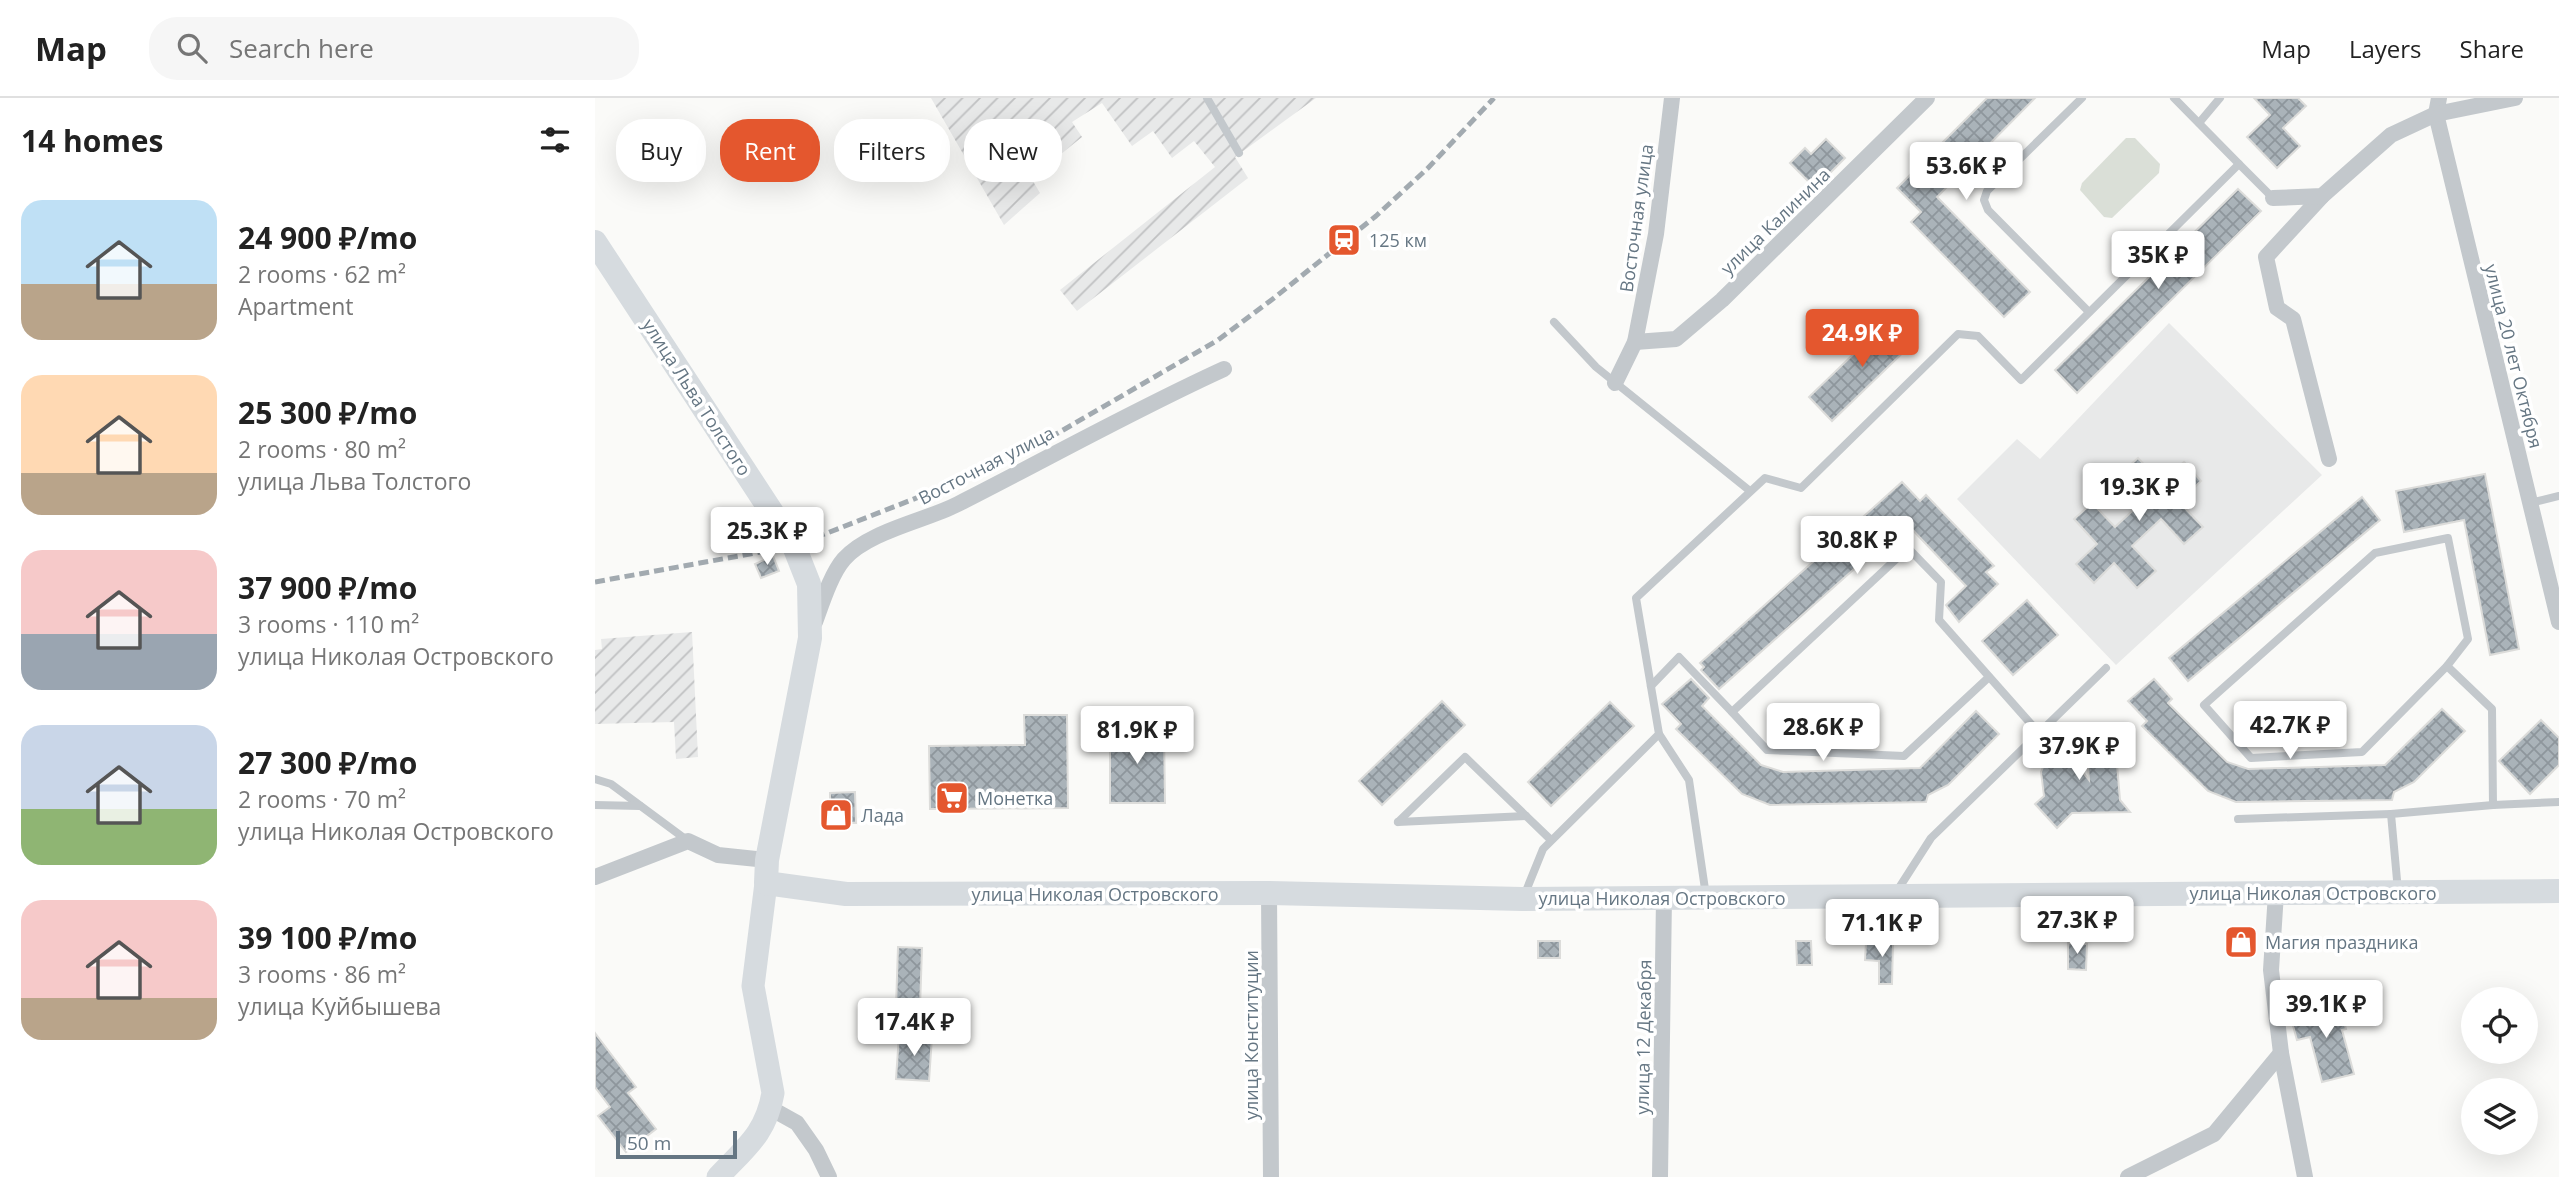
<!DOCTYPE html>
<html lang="en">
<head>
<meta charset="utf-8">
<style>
  :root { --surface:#fff; --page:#f6f6f6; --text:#222; --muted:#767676; --line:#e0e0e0; --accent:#e4572e }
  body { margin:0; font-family:"Open Sans",sans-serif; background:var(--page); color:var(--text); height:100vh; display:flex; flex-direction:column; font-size:26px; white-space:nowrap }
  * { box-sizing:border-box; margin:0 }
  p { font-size:23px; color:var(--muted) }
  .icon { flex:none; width:38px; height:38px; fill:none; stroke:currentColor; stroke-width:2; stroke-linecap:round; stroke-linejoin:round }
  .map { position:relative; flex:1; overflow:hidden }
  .details { display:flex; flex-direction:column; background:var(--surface); width:595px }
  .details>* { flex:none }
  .banner { position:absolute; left:21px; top:21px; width:665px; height:63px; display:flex; gap:14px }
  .controls { position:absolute; left:1866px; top:889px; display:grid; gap:14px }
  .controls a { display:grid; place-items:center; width:77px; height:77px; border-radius:50%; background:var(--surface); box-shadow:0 7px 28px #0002; font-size:35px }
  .scale { position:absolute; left:21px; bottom:18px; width:121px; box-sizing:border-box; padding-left:7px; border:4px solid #657683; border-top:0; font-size:19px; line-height:24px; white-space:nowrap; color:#657683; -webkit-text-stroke:5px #fff; paint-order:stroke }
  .price { position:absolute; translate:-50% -60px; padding:0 16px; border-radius:7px; background:#fff; color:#222; font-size:23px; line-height:46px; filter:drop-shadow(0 2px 4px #0008) }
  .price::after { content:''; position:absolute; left:50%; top:42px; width:21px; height:16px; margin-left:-10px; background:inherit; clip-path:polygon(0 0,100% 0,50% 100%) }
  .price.current { background:var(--accent); color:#fff }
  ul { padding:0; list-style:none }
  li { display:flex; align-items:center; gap:21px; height:175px; padding:0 21px }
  li span { display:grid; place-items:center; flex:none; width:196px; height:140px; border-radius:21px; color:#555 }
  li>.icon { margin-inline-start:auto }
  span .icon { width:84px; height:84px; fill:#fffc; stroke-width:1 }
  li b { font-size:30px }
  h2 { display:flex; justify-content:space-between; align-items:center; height:84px; padding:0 21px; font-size:30px }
  .tag { padding:0 24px; border-radius:28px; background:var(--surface); box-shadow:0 7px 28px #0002; font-size:24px; line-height:63px }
  .tag.current { background:var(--accent); color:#fff }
  header { display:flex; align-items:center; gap:42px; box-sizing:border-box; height:98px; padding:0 35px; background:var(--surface); border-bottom:2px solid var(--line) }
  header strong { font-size:33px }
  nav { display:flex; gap:38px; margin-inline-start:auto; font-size:24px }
  .search { width:490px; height:63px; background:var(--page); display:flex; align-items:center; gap:18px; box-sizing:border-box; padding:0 24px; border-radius:28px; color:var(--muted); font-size:26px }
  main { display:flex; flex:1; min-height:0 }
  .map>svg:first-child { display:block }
</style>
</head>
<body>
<header>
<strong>Map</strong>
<div class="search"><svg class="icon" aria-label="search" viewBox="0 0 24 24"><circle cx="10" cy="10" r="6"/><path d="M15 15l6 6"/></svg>Search here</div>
<nav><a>Map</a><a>Layers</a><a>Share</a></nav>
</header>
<main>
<section class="details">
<h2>14 homes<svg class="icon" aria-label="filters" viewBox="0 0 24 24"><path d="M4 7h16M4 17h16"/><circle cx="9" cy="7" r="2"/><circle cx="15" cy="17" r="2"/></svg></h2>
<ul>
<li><span style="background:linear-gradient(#bfe0f5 60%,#b9a48a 0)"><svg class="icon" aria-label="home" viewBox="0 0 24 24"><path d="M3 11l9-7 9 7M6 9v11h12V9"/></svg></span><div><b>24 900 ₽/mo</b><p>2 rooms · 62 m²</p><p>Apartment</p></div></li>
<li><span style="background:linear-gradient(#ffd9b3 70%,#b9a48a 0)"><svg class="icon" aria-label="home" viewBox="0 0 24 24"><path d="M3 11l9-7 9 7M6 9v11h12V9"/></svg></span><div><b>25 300 ₽/mo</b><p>2 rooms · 80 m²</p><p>улица Льва Толстого</p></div></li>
<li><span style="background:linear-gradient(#f6c9c9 60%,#9aa5b1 0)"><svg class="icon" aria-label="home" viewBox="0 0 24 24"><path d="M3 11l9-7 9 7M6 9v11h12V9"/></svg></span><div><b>37 900 ₽/mo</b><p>3 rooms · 110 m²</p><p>улица Николая Островского</p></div></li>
<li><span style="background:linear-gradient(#c9d6e8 60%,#8fb573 0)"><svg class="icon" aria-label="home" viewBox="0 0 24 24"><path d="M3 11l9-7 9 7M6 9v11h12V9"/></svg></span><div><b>27 300 ₽/mo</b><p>2 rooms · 70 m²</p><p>улица Николая Островского</p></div></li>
<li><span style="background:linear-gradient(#f6c9c9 70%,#b9a48a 0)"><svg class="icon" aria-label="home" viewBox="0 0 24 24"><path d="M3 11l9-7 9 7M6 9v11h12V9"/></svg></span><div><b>39 100 ₽/mo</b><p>3 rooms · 86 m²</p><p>улица Куйбышева</p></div></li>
</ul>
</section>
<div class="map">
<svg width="1964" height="1079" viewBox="0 0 1964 1079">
  <defs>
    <pattern id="industrial-furrows" width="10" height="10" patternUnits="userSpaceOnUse" patternTransform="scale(1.75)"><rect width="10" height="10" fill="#e8e9e9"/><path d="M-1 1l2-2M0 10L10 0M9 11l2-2" fill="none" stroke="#c0c1c2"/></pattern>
    <pattern id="building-cross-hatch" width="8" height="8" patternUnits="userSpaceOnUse" patternTransform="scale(1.75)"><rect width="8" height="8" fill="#aab3b9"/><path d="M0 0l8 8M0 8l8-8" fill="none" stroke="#8e969c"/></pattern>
  </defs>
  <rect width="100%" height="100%" fill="#fafaf8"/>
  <!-- built -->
  <polygon fill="#e8e9e9" points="1574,225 1727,377 1521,567 1362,401 1422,341 1445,361"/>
  <!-- industrial -->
  <g fill="url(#industrial-furrows)">
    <polygon points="336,0 721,0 640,59 653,80 482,213 465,192 620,69 599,43 577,60 558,33 537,48 507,5 477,24 487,39 466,56 447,28 417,48 445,95 409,127"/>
    <polygon points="97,534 103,659 81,661 79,624 0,626 0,552 7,551 6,541"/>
  </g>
  <!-- pitch -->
  <polygon fill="#dadfd7" points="1531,40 1540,40 1565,66 1564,75 1517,120 1509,119 1485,92 1487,85"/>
  <!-- building -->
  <g fill="url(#building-cross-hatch)" stroke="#dcdcda" stroke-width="2">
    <polygon points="1392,0 1440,0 1342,99 1435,194 1409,219 1316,124 1326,114 1302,90"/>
    <polygon points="1659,0 1703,0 1711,8 1688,30 1705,48 1682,70 1652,39 1675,17"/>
    <polygon points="1231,41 1250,60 1220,90 1195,65 1210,50 1216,56"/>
    <polygon points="1643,91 1666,113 1482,295 1460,272"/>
    <polygon points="1297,219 1320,243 1237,323 1214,299"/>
    <polygon points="1543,360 1566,385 1589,364 1606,383 1584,404 1608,429 1589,446 1566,421 1537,448 1561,473 1542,490 1519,465 1499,485 1481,466 1502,446 1479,421 1497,405 1520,429 1548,403 1524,377"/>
    <polygon points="1890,376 1924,551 1895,557 1869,422 1809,434 1801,393"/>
    <polygon points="1307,384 1325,403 1331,397 1399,468 1391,474 1403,486 1364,524 1351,507 1371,488 1311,425 1124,591 1106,572 1109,569 1105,565"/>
    <polygon points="1767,399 1785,422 1593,583 1574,560"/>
    <polygon points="178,458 184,473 166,480 160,466"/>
    <polygon points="1432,502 1463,537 1418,577 1387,543"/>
    <polygon points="1096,581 1114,600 1107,608 1166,667 1188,674 1325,670 1381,613 1404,636 1353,687 1333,697 1331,704 1175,707 1147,696 1081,631 1086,626 1067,606"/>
    <polygon points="1559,581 1577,601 1573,605 1632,664 1653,671 1790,667 1847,611 1870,633 1819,684 1799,694 1797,702 1641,704 1613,693 1547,628 1552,623 1533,603"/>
    <polygon points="847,603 870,627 787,707 764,683"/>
    <polygon points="1015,604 1039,628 956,708 933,684"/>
    <polygon points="429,617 472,617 473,710 335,711 334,648 430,647"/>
    <polygon points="1946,622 1964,640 1964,667 1935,696 1904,663"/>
    <polygon points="569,631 570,705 515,705 515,632"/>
    <polygon points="1457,636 1494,682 1491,645 1520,642 1525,702 1535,714 1477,715 1462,730 1440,706 1449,698 1446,674 1452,659 1442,648"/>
    <polygon points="260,694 261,725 235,725 235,695"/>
    <rect x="943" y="843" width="22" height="17"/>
    <polygon points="1201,843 1216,843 1217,867 1202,867"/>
    <polygon points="1271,844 1298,844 1297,886 1284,886 1284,863 1270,862"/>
    <polygon points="1473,845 1492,846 1491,872 1473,871"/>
    <polygon points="303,849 327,850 325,910 301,909"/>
    <polygon points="1744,904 1751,931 1747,932 1759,976 1727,984 1715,939 1702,942 1695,917"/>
    <polygon points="0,935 41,989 33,995 61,1031 31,1054 3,1018 15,1009 0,989"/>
    <polygon points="304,937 337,939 334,983 301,981"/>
  </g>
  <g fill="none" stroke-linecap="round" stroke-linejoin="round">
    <!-- lane -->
    <g stroke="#c3c8cc" stroke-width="8">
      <polyline points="612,0 644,55"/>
      <polyline points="1487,0 1392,93 1389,102 1393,112 1494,214"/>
      <polyline points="1579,0 1644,66"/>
      <polyline points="1604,25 1625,0"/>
      <polyline points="959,224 1001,269 1155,393"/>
      <polyline points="1935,405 1964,398"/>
      <polygon points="1853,440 1873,541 1852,568 1767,654 1656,660 1609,607 1780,455"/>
      <polyline points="1852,568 1897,611 1898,707 1964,704"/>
      <polyline points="1056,588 1084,559 1137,614 1313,450 1346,484 1344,522 1444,635"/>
      <polyline points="1137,614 1172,652 1309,658 1394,579"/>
      <polyline points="1064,636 1094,682 1111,798"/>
      <polyline points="0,681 16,686 93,743"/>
      <polyline points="0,707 45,708"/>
      <polyline points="1643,721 1796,716"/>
      <polyline points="803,724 870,659 956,742"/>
      <polyline points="803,724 931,718"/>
      <polyline points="1302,793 1336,740 1511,570"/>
      <polyline points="1803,793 1796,716 1898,707"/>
      <polyline points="929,798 948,751 1064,636 1041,500 1170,380 1206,390 1363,236 1383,238 1426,282 1644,66 1678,100"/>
    </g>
    <!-- street -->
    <g stroke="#c3c8cc" stroke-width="16">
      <polyline points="1844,0 1841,16 1964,524"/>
      <polyline points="1727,98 1671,159 1682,210 1698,221 1734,361"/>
      <polyline points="1678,100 1727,98 1796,37 1841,16 1920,0"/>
      <polyline points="1040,244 1081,241 1127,202 1332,0"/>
      <polyline points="1020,285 1040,244 1061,136 1077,0"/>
      <path d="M220 524C227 505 236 476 249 461 274 433 330 423 363 406 452 361 539 312 629 271"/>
      <polyline points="0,779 93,743 123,757 172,762"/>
      <polyline points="674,795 676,1079"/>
      <polyline points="1681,795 1676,872 1686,955 1710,1079"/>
      <polyline points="175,1010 202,1025 221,1052 234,1079"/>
      <polyline points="1065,1079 1069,799"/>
      <polyline points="1533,1079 1619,1036 1686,955"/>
    </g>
    <!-- secondary -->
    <path stroke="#d6dbdf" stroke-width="23" d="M123 1079C150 1050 171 1036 178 995L158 888 171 785"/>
    <!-- primary -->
    <polyline stroke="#d6dbdf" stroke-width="24" points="0,144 199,448 214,486 215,540 172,762 171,785 251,796 674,795 927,801 1964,793"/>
    <!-- rail -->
    <polyline stroke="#a2aab0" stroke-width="5" stroke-dasharray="10 5" stroke-linecap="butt" points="0,484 199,448 329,397 463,335 623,242 679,200 781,118 833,70 899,0"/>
  </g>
  <!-- icons -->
  <defs>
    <symbol id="station-square" viewBox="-11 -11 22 22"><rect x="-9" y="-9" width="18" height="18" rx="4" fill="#e4572e" stroke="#fff"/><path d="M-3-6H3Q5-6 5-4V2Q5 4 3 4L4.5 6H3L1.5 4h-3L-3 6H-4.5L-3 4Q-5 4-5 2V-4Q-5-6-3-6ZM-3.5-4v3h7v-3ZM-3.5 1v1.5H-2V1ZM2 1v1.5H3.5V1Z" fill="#fff"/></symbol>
    <symbol id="supermarket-square" viewBox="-11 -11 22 22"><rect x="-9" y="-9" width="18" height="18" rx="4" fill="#e4572e" stroke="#fff"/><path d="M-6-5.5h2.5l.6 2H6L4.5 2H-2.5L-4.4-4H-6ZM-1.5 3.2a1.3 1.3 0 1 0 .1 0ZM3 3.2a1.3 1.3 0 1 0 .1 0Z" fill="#fff"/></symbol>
    <symbol id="shop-square" viewBox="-11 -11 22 22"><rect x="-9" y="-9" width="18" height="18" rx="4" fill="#e4572e" stroke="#fff"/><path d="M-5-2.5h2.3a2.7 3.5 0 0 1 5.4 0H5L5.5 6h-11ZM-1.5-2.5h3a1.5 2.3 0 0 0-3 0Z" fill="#fff"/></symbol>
  </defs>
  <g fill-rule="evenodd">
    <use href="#station-square" x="730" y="123" width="38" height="38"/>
    <use href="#supermarket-square" x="338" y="681" width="38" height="38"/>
    <use href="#shop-square" x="222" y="698" width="38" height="38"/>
    <use href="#shop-square" x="1627" y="825" width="38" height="38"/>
  </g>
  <g text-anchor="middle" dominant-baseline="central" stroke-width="7" stroke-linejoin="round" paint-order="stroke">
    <!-- street labels -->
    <g font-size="18" fill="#657683" stroke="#fff">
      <text transform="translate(1041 120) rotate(-82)">Восточная улица</text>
      <text transform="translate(1180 123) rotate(-44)">улица Калинина</text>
      <text transform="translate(1919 258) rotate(76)">улица 20 лет Октября</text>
      <text transform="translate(102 299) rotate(57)">улица Льва Толстого</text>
      <text transform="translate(391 367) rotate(-27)">Восточная улица</text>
      <text x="1718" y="795">улица Николая Островского</text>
      <text x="500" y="796">улица Николая Островского</text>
      <text x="1067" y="800">улица Николая Островского</text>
      <text transform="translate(656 937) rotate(-90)">улица Конституции</text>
      <text transform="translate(1048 939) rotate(-89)">улица 12 Декабря</text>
    </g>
    <!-- poi labels -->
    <g font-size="18" fill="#657683" stroke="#fff" text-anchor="start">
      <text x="774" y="142">125 км</text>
      <text x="382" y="700">Монетка</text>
      <text x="266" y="717">Лада</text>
      <text x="1670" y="844">Магия праздника</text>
    </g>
  </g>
</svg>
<div class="controls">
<a><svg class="icon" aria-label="locate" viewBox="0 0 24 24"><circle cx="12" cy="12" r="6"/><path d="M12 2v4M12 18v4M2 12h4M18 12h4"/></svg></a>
<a><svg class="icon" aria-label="layers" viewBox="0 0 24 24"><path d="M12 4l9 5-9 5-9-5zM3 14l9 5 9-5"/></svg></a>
</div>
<div class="scale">50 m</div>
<b class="price" style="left:1371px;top:104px">53.6K ₽</b>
<b class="price" style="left:1563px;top:193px">35K ₽</b>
<b class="price current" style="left:1267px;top:271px">24.9K ₽</b>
<b class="price" style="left:1544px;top:425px">19.3K ₽</b>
<b class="price" style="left:172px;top:469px">25.3K ₽</b>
<b class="price" style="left:1262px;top:478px">30.8K ₽</b>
<b class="price" style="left:1695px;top:663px">42.7K ₽</b>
<b class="price" style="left:1228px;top:665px">28.6K ₽</b>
<b class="price" style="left:542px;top:668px">81.9K ₽</b>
<b class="price" style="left:1484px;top:684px">37.9K ₽</b>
<b class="price" style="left:1482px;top:858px">27.3K ₽</b>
<b class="price" style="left:1287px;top:861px">71.1K ₽</b>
<b class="price" style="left:1731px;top:942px">39.1K ₽</b>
<b class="price" style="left:319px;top:960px">17.4K ₽</b>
<div class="banner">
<a class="tag">Buy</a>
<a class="tag current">Rent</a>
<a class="tag">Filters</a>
<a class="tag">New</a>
</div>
</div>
</main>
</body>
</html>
